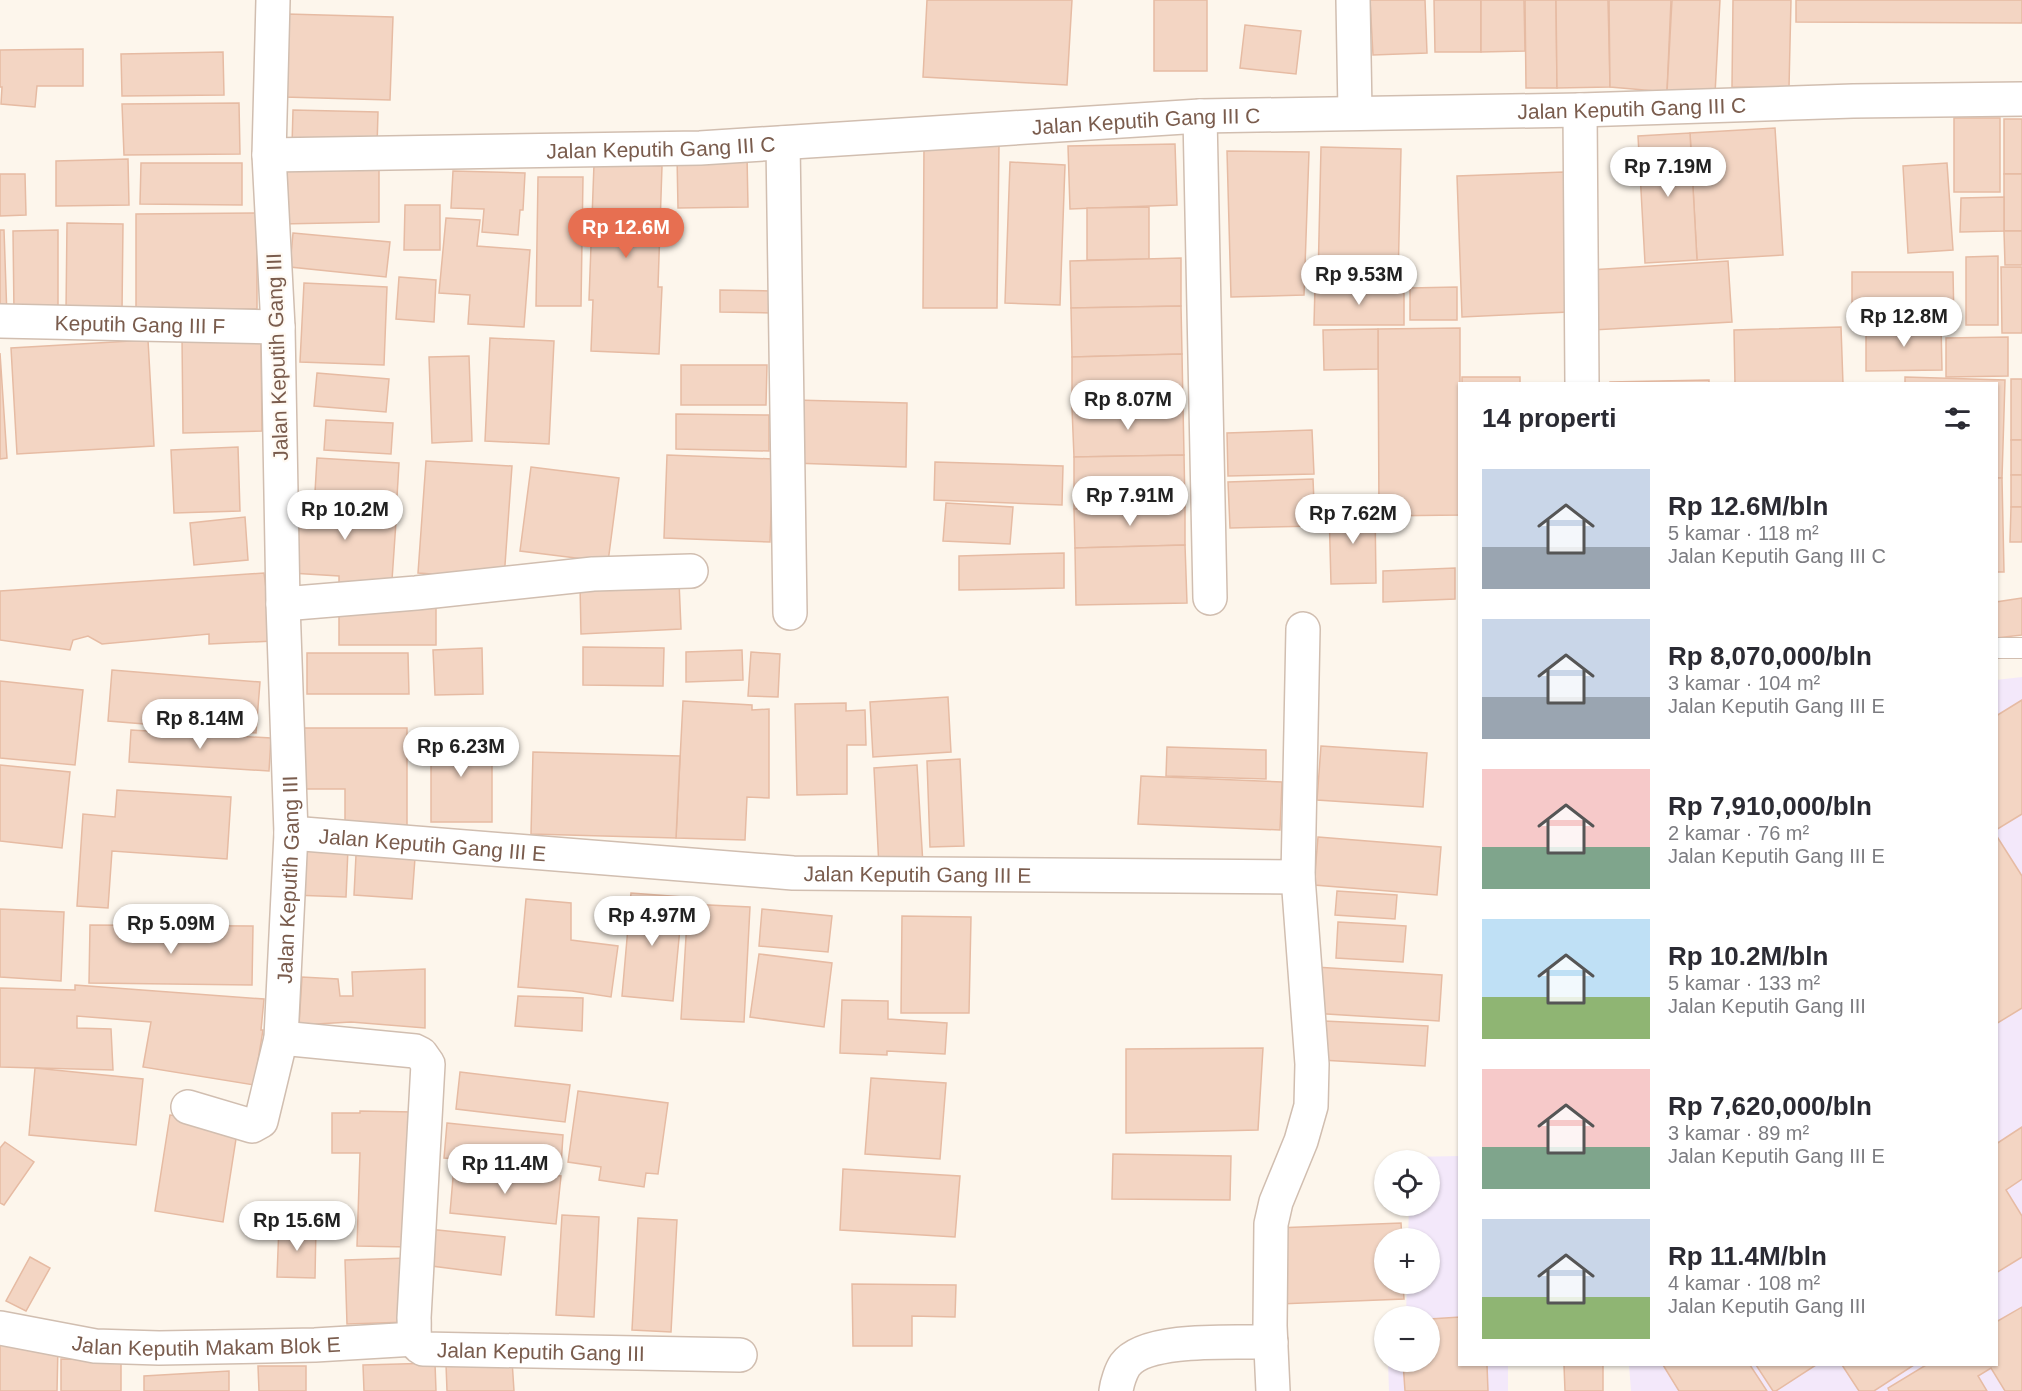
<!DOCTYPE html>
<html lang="id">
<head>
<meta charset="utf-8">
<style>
  :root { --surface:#fff; --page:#f7f7f7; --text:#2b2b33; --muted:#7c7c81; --accent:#e76f51 }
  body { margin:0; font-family:Helvetica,sans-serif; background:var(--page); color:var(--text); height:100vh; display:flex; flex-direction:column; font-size:22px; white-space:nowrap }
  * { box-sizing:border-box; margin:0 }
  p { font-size:20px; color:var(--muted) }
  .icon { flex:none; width:33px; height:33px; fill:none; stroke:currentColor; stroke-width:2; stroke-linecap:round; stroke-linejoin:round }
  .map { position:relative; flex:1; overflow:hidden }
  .sheet { position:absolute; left:1458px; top:382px; width:540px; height:984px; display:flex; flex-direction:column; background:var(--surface); border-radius:0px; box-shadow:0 2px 4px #0004 }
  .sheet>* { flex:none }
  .fabs { position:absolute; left:1374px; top:1150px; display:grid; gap:12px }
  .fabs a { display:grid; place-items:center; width:66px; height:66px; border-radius:50%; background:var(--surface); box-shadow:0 2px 4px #0004; font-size:30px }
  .price { position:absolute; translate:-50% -51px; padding:0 14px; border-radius:21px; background:#fff; color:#222; font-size:20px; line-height:39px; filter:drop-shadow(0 2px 3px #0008) }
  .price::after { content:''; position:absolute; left:50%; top:36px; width:18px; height:14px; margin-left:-9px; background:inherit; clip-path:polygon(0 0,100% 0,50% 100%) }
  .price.active { background:var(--accent); color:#fff }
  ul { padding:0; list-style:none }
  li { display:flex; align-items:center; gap:18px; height:150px; padding:0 24px }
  li span { display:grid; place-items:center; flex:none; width:168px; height:120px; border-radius:0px; color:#555 }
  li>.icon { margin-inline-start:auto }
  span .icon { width:72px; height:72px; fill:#fffc; stroke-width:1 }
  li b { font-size:26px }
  h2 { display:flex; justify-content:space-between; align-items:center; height:72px; padding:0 24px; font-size:26px }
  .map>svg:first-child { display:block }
</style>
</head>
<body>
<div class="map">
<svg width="2022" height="1391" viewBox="0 0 2022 1391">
  <rect width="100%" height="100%" fill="#fdf6ec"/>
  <!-- education -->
  <g fill="#f3e8fa">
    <polygon points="2022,677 2022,1391 1631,1391 1629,1365 1996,1365 1996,680"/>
    <polygon points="1459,1156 1460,1365 1508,1365 1508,1391 1389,1391 1388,1362 1430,1362 1430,1317 1387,1317 1387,1314 1406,1313 1407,1284 1430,1284 1430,1239 1408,1239 1409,1206 1430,1206 1430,1161 1410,1161 1410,1157"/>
  </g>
  <!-- building -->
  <g fill="#f3d5c3" stroke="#e6bba3" stroke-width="1.5">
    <polygon points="927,0 1072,0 1067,85 923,77"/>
    <rect x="1154" y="0" width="53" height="71"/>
    <polygon points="1370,0 1425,0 1427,53 1373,55"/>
    <polygon points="1434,0 1481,0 1481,52 1435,52"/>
    <polygon points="1481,0 1524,0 1525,51 1481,52"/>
    <polygon points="1525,0 1556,0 1557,88 1526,88"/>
    <polygon points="1556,0 1608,0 1610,87 1557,88"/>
    <polygon points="1609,0 1671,0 1667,92 1610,87"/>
    <polygon points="1672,0 1720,0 1715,94 1667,92"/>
    <polygon points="1733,0 1791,0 1789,88 1732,87"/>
    <polygon points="1796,0 2022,0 2022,23 1796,22"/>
    <polygon points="287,14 393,17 390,100 284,97"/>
    <polygon points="1245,25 1301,31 1296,74 1240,68"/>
    <polygon points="83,49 83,86 37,86 35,107 1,104 2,87 0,87 0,50"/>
    <polygon points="223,52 224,95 122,96 121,54"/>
    <polygon points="239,103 240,154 124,155 122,104"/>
    <polygon points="293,110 378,112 377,147 292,146"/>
    <rect x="1954" y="118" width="46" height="74"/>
    <rect x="2004" y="119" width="18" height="55"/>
    <polygon points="1775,128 1783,255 1697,260 1690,133"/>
    <polygon points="1690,133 1697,260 1645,263 1638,136"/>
    <polygon points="924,144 999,145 997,308 923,308"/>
    <polygon points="1175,144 1177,205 1070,209 1068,146"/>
    <polygon points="1321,147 1401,149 1398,282 1318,281"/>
    <polygon points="1227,151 1309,152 1304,295 1231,297"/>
    <polygon points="747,155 748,207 678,208 677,156"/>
    <polygon points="128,159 129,205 56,206 56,161"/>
    <polygon points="1010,162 1065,165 1060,305 1005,303"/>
    <polygon points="141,163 242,163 242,205 140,204"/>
    <polygon points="1947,163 1953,250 1908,253 1903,166"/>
    <polygon points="594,164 662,166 658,287 662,287 659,354 591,351 593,300 589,300"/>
    <polygon points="280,166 379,166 379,222 281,224"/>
    <polygon points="453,171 525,173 523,210 520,210 518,235 482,232 484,209 451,208"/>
    <polygon points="1564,172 1569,312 1462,317 1457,176"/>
    <polygon points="0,174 25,174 26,215 0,216"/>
    <rect x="2004" y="174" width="18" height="57"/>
    <polygon points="538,177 583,177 581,306 536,306"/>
    <polygon points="2004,197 2004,231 1960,232 1961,198"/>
    <polygon points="405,205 440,205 440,250 404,250"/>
    <polygon points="1149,207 1149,259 1087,260 1087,208"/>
    <polygon points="257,213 257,309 136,310 136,214"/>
    <polygon points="446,218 480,220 477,246 530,250 524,327 468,324 470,295 439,293"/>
    <polygon points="67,223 123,224 122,312 66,312"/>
    <polygon points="0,230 4,230 7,317 0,317"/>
    <polygon points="58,230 58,312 14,313 13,231"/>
    <polygon points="2004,231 2022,231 2022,265 2005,265"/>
    <polygon points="293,233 390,242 386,277 290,267"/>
    <polygon points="1998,256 1998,325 1966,325 1966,257"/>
    <polygon points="1181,258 1181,306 1071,308 1070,261"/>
    <polygon points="1728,261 1732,322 1593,330 1590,270"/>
    <polygon points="2001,267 2022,267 2022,333 2002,333"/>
    <polygon points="1852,272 1953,272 1954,322 1852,323"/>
    <polygon points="399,277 436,280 434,322 396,319"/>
    <polygon points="304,283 387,287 384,365 300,362"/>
    <polygon points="1315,286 1404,286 1404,325 1314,325"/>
    <polygon points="1457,287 1457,320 1410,320 1410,288"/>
    <polygon points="720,290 772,291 772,313 720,312"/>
    <polygon points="1181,306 1182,354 1072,357 1071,308"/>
    <polygon points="1941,325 1942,370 1866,371 1866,326"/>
    <polygon points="1841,327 1843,384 1735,384 1734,330"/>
    <polygon points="1460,328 1460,515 1379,516 1378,329"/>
    <polygon points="1378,329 1378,369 1324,370 1323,330"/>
    <polygon points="261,336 262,431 183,433 182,337"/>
    <polygon points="2008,337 2008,376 1946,377 1946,338"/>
    <polygon points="490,338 554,341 549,444 485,441"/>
    <polygon points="148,340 154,446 17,454 11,348"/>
    <polygon points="0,353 7,458 0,459"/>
    <polygon points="1182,354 1183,406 1072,408 1072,357"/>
    <polygon points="469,356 472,441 432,443 429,357"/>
    <polygon points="681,365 767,365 766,405 681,405"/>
    <polygon points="317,373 389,379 386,412 314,406"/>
    <rect x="1462" y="377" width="58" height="7"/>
    <polygon points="1905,377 2005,380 2002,478 1996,478 1996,384 1905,384"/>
    <rect x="2011" y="379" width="11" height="61"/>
    <polygon points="1709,380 1709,384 1610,384 1610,382"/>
    <polygon points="795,400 907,403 906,467 793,463"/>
    <polygon points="1183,406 1184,455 1074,457 1072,408"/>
    <polygon points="676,414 769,415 769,451 676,449"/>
    <polygon points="326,420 393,423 391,454 324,450"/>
    <polygon points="1312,430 1314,474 1228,476 1227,433"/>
    <rect x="2011" y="440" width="11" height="35"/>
    <polygon points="238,447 240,511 174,513 171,450"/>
    <polygon points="667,455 773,459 770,542 664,538"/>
    <polygon points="1184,455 1185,507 1074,509 1074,457"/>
    <polygon points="317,458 399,463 397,497 315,492"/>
    <polygon points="426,461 512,466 504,579 418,573"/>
    <polygon points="935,462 1063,466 1062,505 934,500"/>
    <polygon points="531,467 619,478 608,562 520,551"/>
    <rect x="2011" y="475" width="11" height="32"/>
    <polygon points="1996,478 2002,478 2004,572 1996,572"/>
    <polygon points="1313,479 1315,526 1230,528 1228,482"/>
    <polygon points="297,501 397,507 392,580 339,584 339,576 291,573"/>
    <polygon points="946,503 1013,507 1010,544 943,541"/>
    <polygon points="1185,507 1185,545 1075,548 1074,509"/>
    <polygon points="1375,507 1376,583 1331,584 1329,508"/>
    <polygon points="2011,507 2022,507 2022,542 2010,542"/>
    <polygon points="245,517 248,560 194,565 190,523"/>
    <polygon points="1185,545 1187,603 1076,605 1075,548"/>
    <polygon points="1064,553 1064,588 959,590 959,556"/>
    <polygon points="1455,568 1455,599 1383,602 1383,571"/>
    <polygon points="264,573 273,641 209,644 209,634 102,644 88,636 73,640 70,650 0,640 0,591"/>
    <polygon points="679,581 681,629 581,634 580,585"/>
    <polygon points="2022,598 2022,635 1996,638 1996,602"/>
    <rect x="339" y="604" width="97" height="41"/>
    <polygon points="583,647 664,648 663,686 583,685"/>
    <polygon points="482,648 483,694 435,695 433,650"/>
    <polygon points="742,650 743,680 686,682 686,652"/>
    <polygon points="751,652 780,654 778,697 748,696"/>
    <polygon points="307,653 408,653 409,694 307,694"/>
    <polygon points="112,670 260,682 256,733 108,721"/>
    <polygon points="0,681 83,690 75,765 0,758"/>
    <polygon points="948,697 951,752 873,757 870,702"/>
    <polygon points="2022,700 2022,814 1996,830 1996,716"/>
    <polygon points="683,701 752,705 752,710 769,709 769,798 747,797 745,840 676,838"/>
    <polygon points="846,703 846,711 865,710 866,745 847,745 847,794 797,795 795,704"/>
    <polygon points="303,728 407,728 407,829 345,829 345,789 303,789"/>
    <polygon points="131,730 271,738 269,771 129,762"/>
    <rect x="431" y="735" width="61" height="87"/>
    <polygon points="1321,746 1427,753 1423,807 1317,800"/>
    <polygon points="1167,747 1266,750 1266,779 1166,776"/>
    <polygon points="533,752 680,756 676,838 531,834"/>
    <polygon points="960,759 964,846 930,847 927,761"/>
    <polygon points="0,765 70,772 62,848 0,841"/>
    <polygon points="917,765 923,865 879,868 874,768"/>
    <polygon points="1141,776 1282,782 1280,830 1138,824"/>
    <polygon points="117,790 231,797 227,859 112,851 108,908 77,906 83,814 115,817"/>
    <polygon points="1996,835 2022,876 2022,1008 1996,1024"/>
    <polygon points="1318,837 1441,847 1437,895 1314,885"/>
    <polygon points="295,845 348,848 346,897 293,895"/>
    <polygon points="356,855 415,858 412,899 354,895"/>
    <polygon points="1337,891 1397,895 1395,919 1335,915"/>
    <polygon points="631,893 683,897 673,1001 622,996"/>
    <polygon points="526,899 571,903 571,940 618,946 611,997 572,991 518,987"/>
    <polygon points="688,904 750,907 744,1022 681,1019"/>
    <polygon points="0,909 64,912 61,981 0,977"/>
    <polygon points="762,909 832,916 828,952 759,946"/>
    <polygon points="902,916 971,917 969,1013 901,1013"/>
    <polygon points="1338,922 1406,926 1403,962 1336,958"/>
    <polygon points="90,925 253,926 252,985 89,983"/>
    <polygon points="759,954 832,963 824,1027 750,1017"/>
    <polygon points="1315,967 1442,975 1439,1021 1311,1013"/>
    <polygon points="425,969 425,1028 351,1022 299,1025 302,977 338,979 340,996 353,996 352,972"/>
    <polygon points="75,985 264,999 261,1030 263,1030 254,1085 143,1067 151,1022 77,1016 77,1028 111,1029 113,1070 0,1067 0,988 75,990"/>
    <polygon points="518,996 583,998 582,1031 515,1026"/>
    <polygon points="842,1000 888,1001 888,1019 947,1023 945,1054 887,1051 887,1055 840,1053"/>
    <polygon points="1324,1021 1428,1026 1425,1066 1321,1060"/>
    <polygon points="1263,1048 1258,1130 1126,1133 1126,1049"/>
    <polygon points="35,1068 143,1079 136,1145 29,1135"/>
    <polygon points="460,1072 570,1085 565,1122 456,1109"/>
    <polygon points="871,1078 946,1083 940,1159 865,1154"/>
    <polygon points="578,1091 668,1103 658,1174 646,1173 644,1187 599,1180 601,1167 568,1162"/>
    <polygon points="360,1111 413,1112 410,1247 357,1246 360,1153 332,1153 332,1113 360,1113"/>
    <polygon points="170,1115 238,1126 223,1222 155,1211"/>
    <polygon points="447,1123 563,1135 561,1166 444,1158"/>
    <polygon points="2022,1127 2022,1179 2006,1190 2022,1216 2022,1257 1996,1273 1996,1144"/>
    <polygon points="5,1142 34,1162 4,1205 0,1203 0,1148"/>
    <polygon points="1113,1154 1231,1156 1230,1200 1112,1199"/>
    <polygon points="454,1166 561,1176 556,1224 450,1213"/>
    <polygon points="843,1169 960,1176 955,1237 840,1230"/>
    <polygon points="562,1215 599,1217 594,1317 556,1315"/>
    <polygon points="638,1218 677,1220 671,1332 632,1330"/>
    <polygon points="1401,1223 1402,1239 1384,1239 1384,1284 1403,1284 1404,1299 1279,1304 1276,1228"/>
    <polygon points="279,1225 316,1226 315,1278 277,1277"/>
    <polygon points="428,1229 505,1237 501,1275 424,1265"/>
    <polygon points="30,1257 50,1268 26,1311 6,1301"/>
    <polygon points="408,1258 409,1322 347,1324 345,1260"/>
    <polygon points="852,1284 956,1285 955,1317 912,1316 912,1346 853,1346"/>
    <polygon points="2022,1307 2022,1391 2005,1391 1991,1368 1978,1376 1987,1391 1889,1391 1888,1388 1926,1365 1996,1365 1996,1322"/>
    <polygon points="1460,1317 1460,1365 1487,1365 1488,1391 1405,1391 1403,1362 1430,1362 1430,1319"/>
    <polygon points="0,1344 58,1345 57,1391 0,1391"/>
    <polygon points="61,1359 121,1360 121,1391 61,1391"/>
    <polygon points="512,1360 514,1391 447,1391 446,1364"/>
    <polygon points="435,1363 436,1391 364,1391 363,1365"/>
    <polygon points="1564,1365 1603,1365 1603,1391 1565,1391"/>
    <polygon points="1663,1365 1750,1365 1767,1391 1679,1391"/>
    <polygon points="1756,1365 1816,1365 1776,1391 1773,1391"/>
    <polygon points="1842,1365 1914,1365 1874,1391 1859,1391"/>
    <polygon points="258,1366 306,1366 306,1391 259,1391"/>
    <polygon points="229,1371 229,1391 144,1391 144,1376"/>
  </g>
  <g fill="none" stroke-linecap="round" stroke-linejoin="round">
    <defs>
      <polyline id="lane" points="1996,648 2022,648"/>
      <g id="street">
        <polyline points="1353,0 1355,112"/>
        <polyline points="1580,110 1582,384"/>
        <polyline points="1200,116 1210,598"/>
        <polyline points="783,143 790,613"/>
        <path id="s1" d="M269 155 700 148 1200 116 1580 110 1853 101 2022 99"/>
        <path id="s2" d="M0 321 278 327"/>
        <polyline points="283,604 416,593 593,574 691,571"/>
        <path id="s3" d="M291 833 793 873 1298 877 1303 629"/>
        <path id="s4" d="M281 1038 415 1051 421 1054 428 1064 414 1318C415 1329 411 1343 423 1349L740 1355"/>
        <path id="s5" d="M188 1107 252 1126 261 1121 281 1038 291 833 283 604 278 327 269 155 273 0"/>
        <path id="s6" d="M0 1328 95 1346 159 1348 315 1345 415 1339"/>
        <path d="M1116 1391C1117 1383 1121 1371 1125 1365 1146 1336 1238 1343 1271 1342"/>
        <polyline points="1273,1391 1270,1326 1271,1224 1276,1202 1301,1141 1311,1106 1312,1064 1298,877"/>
      </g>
    </defs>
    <!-- lane casing -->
    <use href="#lane" stroke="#d1beb0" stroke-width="22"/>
    <!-- street casing -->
    <use href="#street" stroke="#d1beb0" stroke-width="36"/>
    <!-- lane -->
    <use href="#lane" stroke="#fff" stroke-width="20"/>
    <!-- street -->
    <use href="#street" stroke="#fff" stroke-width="33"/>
  </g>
  <g text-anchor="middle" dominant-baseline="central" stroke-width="4.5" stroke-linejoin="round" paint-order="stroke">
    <!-- street labels -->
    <g font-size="21" fill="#7a5c4d" stroke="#fffaf3">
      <text stroke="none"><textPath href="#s1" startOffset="1364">Jalan Keputih Gang III C</textPath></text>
      <text stroke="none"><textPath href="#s1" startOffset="878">Jalan Keputih Gang III C</textPath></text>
      <text stroke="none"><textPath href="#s1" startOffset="392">Jalan Keputih Gang III C</textPath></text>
      <text stroke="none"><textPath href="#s2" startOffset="140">Keputih Gang III F</textPath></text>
      <text transform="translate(277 357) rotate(-92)">Jalan Keputih Gang III</text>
      <text stroke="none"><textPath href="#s3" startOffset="142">Jalan Keputih Gang III E</textPath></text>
      <text stroke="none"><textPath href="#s3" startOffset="628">Jalan Keputih Gang III E</textPath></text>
      <text stroke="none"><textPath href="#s5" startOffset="321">Jalan Keputih Gang III</textPath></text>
      <text stroke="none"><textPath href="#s6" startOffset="208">Jalan Keputih Makam Blok E</textPath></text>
      <text stroke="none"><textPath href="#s4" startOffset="560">Jalan Keputih Gang III</textPath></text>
    </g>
  </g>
</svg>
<div class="fabs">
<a><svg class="icon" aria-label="locate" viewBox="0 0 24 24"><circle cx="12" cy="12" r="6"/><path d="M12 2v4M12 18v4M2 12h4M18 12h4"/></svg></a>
<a>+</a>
<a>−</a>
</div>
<b class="price" style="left:1668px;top:198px">Rp 7.19M</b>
<b class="price active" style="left:626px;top:259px">Rp 12.6M</b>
<b class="price" style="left:1359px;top:306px">Rp 9.53M</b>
<b class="price" style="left:1904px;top:348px">Rp 12.8M</b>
<b class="price" style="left:1128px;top:431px">Rp 8.07M</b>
<b class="price" style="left:1130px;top:527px">Rp 7.91M</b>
<b class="price" style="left:345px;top:541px">Rp 10.2M</b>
<b class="price" style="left:1353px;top:545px">Rp 7.62M</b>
<b class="price" style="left:200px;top:750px">Rp 8.14M</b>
<b class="price" style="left:461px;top:778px">Rp 6.23M</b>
<b class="price" style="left:652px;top:947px">Rp 4.97M</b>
<b class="price" style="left:171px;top:955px">Rp 5.09M</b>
<b class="price" style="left:505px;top:1195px">Rp 11.4M</b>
<b class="price" style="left:297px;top:1252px">Rp 15.6M</b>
<section class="sheet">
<h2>14 properti<svg class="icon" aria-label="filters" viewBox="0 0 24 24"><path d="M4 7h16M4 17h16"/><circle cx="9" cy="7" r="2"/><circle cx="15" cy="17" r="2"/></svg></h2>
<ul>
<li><span style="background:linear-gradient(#c9d6e8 65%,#9aa5b1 0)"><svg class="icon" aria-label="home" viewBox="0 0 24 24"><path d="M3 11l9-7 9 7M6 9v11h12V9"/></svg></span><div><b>Rp 12.6M/bln</b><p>5 kamar · 118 m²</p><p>Jalan Keputih Gang III C</p></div></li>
<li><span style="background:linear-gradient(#c9d6e8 65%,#9aa5b1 0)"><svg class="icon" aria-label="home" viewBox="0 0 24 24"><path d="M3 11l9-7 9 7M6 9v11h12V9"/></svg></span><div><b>Rp 8,070,000/bln</b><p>3 kamar · 104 m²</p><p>Jalan Keputih Gang III E</p></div></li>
<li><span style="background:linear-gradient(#f6c9c9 65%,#7fa58c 0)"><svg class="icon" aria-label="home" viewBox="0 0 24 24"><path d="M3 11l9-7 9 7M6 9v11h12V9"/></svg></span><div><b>Rp 7,910,000/bln</b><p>2 kamar · 76 m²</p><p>Jalan Keputih Gang III E</p></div></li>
<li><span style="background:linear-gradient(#bfe0f5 65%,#8fb573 0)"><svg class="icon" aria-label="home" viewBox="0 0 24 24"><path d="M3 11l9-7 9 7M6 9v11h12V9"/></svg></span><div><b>Rp 10.2M/bln</b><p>5 kamar · 133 m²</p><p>Jalan Keputih Gang III</p></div></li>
<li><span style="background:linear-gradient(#f6c9c9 65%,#7fa58c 0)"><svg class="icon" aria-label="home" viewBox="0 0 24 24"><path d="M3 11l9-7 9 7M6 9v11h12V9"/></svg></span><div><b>Rp 7,620,000/bln</b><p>3 kamar · 89 m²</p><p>Jalan Keputih Gang III E</p></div></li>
<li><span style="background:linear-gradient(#c9d6e8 65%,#8fb573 0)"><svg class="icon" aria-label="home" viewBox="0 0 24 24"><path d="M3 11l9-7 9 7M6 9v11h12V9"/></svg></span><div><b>Rp 11.4M/bln</b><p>4 kamar · 108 m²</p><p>Jalan Keputih Gang III</p></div></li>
</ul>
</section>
</div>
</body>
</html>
